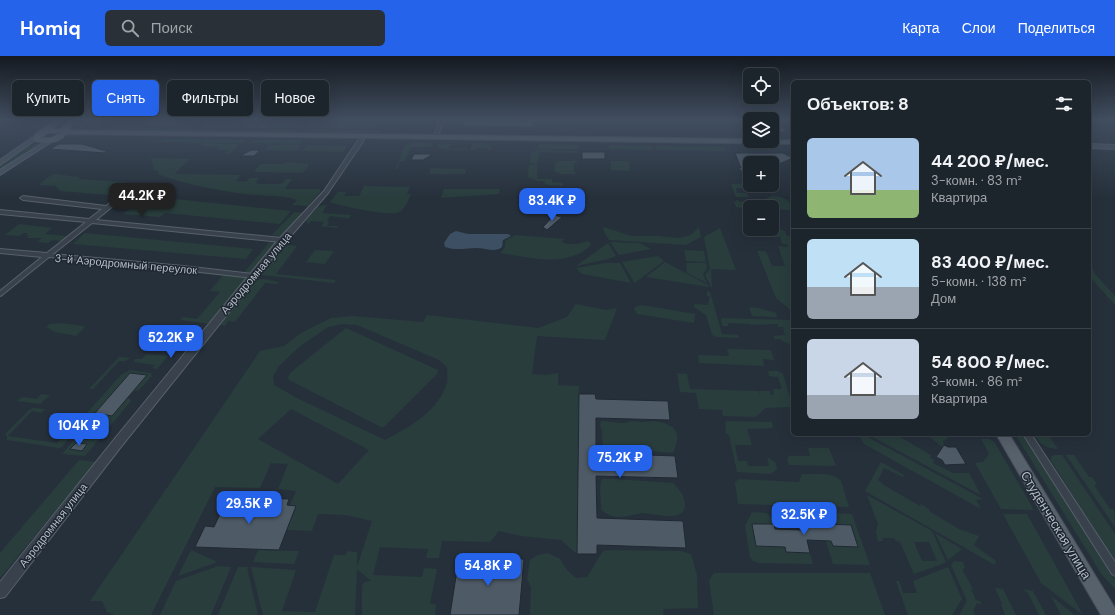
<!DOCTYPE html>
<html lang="ru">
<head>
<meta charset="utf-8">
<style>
  :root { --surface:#1c242c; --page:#293038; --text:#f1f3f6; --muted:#a0a4a9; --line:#3a4148; --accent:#2563eb }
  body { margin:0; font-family:"DM Sans",sans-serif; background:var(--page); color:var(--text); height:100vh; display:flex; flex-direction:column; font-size:15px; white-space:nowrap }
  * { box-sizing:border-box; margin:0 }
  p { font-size:13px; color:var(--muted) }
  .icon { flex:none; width:22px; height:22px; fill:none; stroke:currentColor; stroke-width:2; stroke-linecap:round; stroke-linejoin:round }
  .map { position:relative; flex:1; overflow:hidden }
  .sheet { position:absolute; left:791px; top:24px; width:300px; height:356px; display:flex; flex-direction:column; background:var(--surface); border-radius:6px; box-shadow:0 4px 16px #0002,0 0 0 1px var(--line) }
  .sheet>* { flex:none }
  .banner { position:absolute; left:12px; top:24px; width:380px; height:36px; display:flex; gap:8px }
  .fabs { position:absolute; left:743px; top:12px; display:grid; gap:8px }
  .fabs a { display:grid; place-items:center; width:36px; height:36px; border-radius:6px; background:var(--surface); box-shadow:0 4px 16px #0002,0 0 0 1px var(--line); font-size:20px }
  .price { position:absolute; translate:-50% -34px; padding:0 9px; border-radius:8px; background:var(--accent); color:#fff; font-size:13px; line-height:26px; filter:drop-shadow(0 1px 2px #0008) }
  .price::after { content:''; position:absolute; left:50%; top:24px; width:12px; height:9px; margin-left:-6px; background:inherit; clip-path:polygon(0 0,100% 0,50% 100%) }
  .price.current { background:#222; color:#fff }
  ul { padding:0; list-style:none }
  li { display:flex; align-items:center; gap:12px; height:100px; padding:0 16px }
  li+li { border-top:1px solid var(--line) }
  li span { display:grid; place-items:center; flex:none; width:112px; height:80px; border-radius:6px; color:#555 }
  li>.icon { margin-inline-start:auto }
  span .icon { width:48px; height:48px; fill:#fffc; stroke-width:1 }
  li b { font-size:17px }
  h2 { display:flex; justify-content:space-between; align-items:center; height:48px; padding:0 16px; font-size:17px }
  .tag { padding:0 14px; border-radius:6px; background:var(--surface); box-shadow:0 4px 16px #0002,0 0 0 1px var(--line); font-size:14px; line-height:36px }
  .tag.current { background:var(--accent); color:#fff }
  header { display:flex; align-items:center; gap:24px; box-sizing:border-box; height:56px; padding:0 20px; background:var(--accent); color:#fff }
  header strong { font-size:19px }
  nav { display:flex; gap:22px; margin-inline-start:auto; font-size:14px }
  .search { width:280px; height:36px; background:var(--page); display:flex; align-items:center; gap:10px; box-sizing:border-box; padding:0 14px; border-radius:6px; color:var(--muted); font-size:15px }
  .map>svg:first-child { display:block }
</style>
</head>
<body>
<header>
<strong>Homiq</strong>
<div class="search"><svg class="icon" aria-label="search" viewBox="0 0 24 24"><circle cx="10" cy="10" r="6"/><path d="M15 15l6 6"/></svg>Поиск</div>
<nav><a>Карта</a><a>Слои</a><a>Поделиться</a></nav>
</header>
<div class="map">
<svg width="1115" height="559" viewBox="0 0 1115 559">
  <rect width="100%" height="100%" fill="#26303b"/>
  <!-- green -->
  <g fill="#293d3d" fill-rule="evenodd">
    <polygon points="139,64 202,64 197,69 192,71 134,70 135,66"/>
    <polygon points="253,64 251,67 287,67 289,64 305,64 300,72 201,71 208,65"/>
    <polygon points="309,64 325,64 323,68 376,68 372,73 305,72"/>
    <polygon points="121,71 186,73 193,73 192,76 109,75 113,72"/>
    <polygon points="200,73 297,74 291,78 199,77 196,75"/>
    <polygon points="305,74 378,74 379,75 375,79 354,79 350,77 305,78"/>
    <polygon points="82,78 426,83 80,79"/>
    <polygon points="439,82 793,87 793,89 439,84"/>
    <polygon points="166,83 243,84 244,84 241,87 159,86"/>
    <polygon points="254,84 301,84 302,87 302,88 249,87"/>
    <polygon points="37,87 41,88 0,115 0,109 27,91"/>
    <polygon points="204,87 239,88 230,98 224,98 227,94 216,94 218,91 201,90"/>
    <polygon points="412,87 428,87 432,89 431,91 411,91 404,105 400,105 397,113 395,113 405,90"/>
    <path d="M443 87 456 89H450L449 93 467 92V94H470L472 88H469C476 87 484 86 491 89H489L491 92V94H487V92H476L475 94H446L447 92H438L439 88Z"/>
    <polygon points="539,88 574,89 578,90 578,93 538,93"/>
    <polygon points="269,89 301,89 296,95 264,94"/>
    <polygon points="307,89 347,90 343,96 303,95"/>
    <polygon points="611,89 649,90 652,91 652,94 609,93 608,91"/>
    <polygon points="657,90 725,91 726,95 657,94 655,91"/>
    <polygon points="536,94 538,94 577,95 577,97 540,96 537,108 530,107 531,97"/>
    <path d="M151 102 190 103 175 117 179 118 241 119 236 125 246 126 250 122H259L256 126 258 128H279L283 127 286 123H292L285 133H319L321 135 308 150 292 149 297 144C283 139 261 140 245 138 215 134 185 128 157 118L159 116 154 114Z"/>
    <polygon points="558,105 577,105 577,107 574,107 574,116 577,118 561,118 554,115 555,107"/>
    <polygon points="611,105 629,105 630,115 611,114"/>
    <polygon points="287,106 309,108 304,116 300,117 257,116 254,115 261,108 282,108"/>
    <polygon points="529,109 537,109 537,123 552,123 552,126 563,127 563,130 549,129 545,128 544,125 537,125 528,121"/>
    <polygon points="431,112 466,113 465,118 429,118"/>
    <polygon points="55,118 79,121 79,123 124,126 125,129 117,136 110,139 60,135 56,130 39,129 48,121"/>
    <polygon points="750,127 750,129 761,130 758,130 759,132 736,132 737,137 747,137 748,141 736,141 731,128"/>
    <path d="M364 130 410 131 407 138H411C408 145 405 153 399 156 391 161 340 150 330 146L338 136H346L344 140H359Z"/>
    <polygon points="444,133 500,133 499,138 441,142"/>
    <polygon points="146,140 291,155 280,168 165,157 160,161 123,158"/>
    <polygon points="772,140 780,141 788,144 792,152 790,154 772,153 772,151 750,151 750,153 736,151 734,146 737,144 740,146 754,146 753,144 762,144"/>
    <polygon points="324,149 327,149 322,157 351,159 348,163 346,162 330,160 327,164 329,166 327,170 338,170 337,172 321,170 324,166 311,165 308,168 306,164 318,151"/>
    <polygon points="294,156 304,157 284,178 281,180 272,179"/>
    <polygon points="19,168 52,172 45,178 68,180 61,185 52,184 48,187 37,186 42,182 27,182 29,180 26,179 28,177 24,177 19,180 5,179"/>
    <polygon points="604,171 631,180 658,180 679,182 691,179 699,171 701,181 686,189 609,184 603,174"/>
    <polygon points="720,172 736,214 711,213 712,231 711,231 705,219 710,213 704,181"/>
    <polygon points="750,173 779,173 785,175 787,180 793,180 793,256 776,242 757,195 766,195 772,210 785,210 778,190 788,191 787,188 782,188 780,181 755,181 754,178 750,176"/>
    <polygon points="85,177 253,193 246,203 73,188"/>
    <path d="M515 179 564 183 561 186C572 190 578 188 588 185L591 188C589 192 586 193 582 196 557 210 527 201 500 197L505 191V185Z"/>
    <polygon points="272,183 278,184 247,220 242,219"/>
    <polygon points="610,186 639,187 651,193 619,199"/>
    <polygon points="608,187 616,200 608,203 576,210"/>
    <polygon points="289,189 297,190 276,218 336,224 334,227 262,219 260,217 280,192"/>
    <polygon points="315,194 334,195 325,208 306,206"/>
    <polygon points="684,194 704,195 706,206 686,205"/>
    <polygon points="658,200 664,205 636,226 634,226 622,206"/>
    <polygon points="1089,205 1095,218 1115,240 1115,249 1089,220"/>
    <polygon points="665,206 708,229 709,231 646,221"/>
    <polygon points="606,207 620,207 631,227 582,218 576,212"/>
    <polygon points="686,207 706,207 707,212 703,218 707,227 687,217"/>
    <polygon points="188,214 247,221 210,268 180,264 183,261 197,263 220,236 210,235 222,220 186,216"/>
    <polygon points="263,223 279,226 277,228 265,227 235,266 228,265 225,270 219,268 256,224"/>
    <polygon points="707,235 710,236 722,278 738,279 739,282 717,281 712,279 706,259 694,251 694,248 708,249 710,240 707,240"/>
    <path d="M576 248 606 254 617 252 605 284 537 280 532 318 546 319 558 317V329L579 330 577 498 561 484 521 480 499 475 490 486 442 485 439 502H426L428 493 380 491 373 519 422 521 424 512 437 513 430 547 436 549 435 559H362V530L364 526 371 525 357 513 355 559H263L251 511 296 514 282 555 315 556 334 499H346L347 495 357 496V511L372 465 345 459 318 458 312 475 287 474 296 450 290 449 296 435 278 433 288 408 271 407 260 432 215 431 151 559H115L107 556 102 545H90L260 295 284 290 301 277 331 262 353 260 423 266 427 259 538 272 567 261ZM343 268 357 269 439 304 447 311C447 316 448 322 447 327 438 355 410 371 385 384L297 342 274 329 273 321 278 311 299 291 328 271ZM291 353 369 394 338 428 258 383Z"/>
    <polygon points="642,249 695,258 694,267 637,258 634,253 637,250"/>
    <polygon points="749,251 759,252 776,257 777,261 752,260"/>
    <polygon points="721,262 793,264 793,290 779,283 775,283 773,280 785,279 783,271 778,271 778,268 751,269 750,268 728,267 728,270 722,270"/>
    <polygon points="61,267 83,270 85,271 76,280 55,276 46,271 50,268"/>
    <polygon points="346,272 438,314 437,318 384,371 381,371 289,324 288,321 291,316"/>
    <polygon points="727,293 771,294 774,304 763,303 764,310 699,307 698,299 729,300"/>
    <polygon points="146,298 168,300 157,313 152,312 155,309 134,306 135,303 142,303"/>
    <polygon points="119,301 130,302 126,305 119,305 93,333 89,333"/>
    <polygon points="130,314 151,317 152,320 139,334 132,336 146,319 130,317 95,357 112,360 127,342 130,343 131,345 85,400 62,398 75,383 87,384 106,363 88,361 86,358 121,319"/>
    <polygon points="768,315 778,315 783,318 793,351 765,352 756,361 723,360 722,354 699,353 696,337 680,336 677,317 687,318 690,333 758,335 760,338 759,335 770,335 771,339 774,339 773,333 782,333 778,321 769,320"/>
    <polygon points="41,338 50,339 40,348 17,345 22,341 37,343"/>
    <polygon points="33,352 45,353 41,357 32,355 8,380 57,387 66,377 72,378 62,391 59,392 7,384 7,380 5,378 29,354"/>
    <path d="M601 365C609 365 616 367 623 367 627 367 630 365 633 365 636 365 639 366 642 366 646 366 651 365 655 365 675 369 683 375 673 397L634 394 616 396 603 392 602 375 600 369Z"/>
    <polygon points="727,365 772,366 773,370 772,372 747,373 752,389 735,389 738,405 747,405 748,410 769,410 767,401 775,406 777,412 775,415 770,418 737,416 729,379 726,377 725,367"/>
    <polygon points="859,378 862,378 983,443 976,444 981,453 864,388"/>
    <polygon points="867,378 895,378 931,399 930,402 934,404 933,407 953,417 969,417 981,439"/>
    <polygon points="926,378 950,378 947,383 943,385 944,389 942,391"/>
    <polygon points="1015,378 1023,378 1115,524 1115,533 1102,519"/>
    <path d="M1034 378H1048L1058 393C1045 392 1040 388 1034 378Z"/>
    <polygon points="981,383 990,383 995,387 1034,454 1001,453 975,407 983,406 989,398"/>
    <polygon points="808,392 829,392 836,410 789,409 787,403 789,400 810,400"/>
    <polygon points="1055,399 1062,399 1115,478 1115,506 1051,405 1051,401"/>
    <polygon points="1066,399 1074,399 1089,421 1092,421 1097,428 1094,429 1110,453 1114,453 1115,471"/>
    <polygon points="79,404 96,406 0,522 0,497"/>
    <polygon points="881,406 904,419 903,421 884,412 878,424 882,427 882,428 920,450 921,448 929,453 929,455 959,473 979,480 974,489 996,505 995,509 865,435"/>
    <path d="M802 418C814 419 832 415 841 425L849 451 738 448 735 427 738 423 799 426Z"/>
    <path d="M602 423H615L673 427C679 433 684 438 685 448 686 468 653 457 643 457 634 458 621 463 612 460 608 459 605 456 601 454 602 444 598 433 602 423Z"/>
    <path d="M867 439 932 475 946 506 940 509 914 518 900 486 896 485 894 482H882L883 485H878L876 476 878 468ZM914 486H929L937 505H922Z"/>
    <polygon points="752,456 767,457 773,463 774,469 752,468 756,489 785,491 786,496 810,497 813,508 759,507 753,505 750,501 745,470"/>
    <polygon points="835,457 852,458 870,509 833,508 826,485 831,485 833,490 858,491 851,469 834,468 832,459"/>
    <polygon points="1003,458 1027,458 1083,559 1041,527"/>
    <polygon points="935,477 962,493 948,504"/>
    <polygon points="191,494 216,505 215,507 178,520"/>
    <polygon points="258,494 299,495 294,508 253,506"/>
    <polygon points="611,494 681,495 691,498 697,519 698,552 664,553 663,559 530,559 531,531 527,523 530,504 538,499 548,497 560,503 567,514 576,522 587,521 603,495"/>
    <polygon points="954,505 963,506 965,512 962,513 973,533 971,533 976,544 980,545 982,549 977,547 973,555 975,557 974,559 959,559 967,545 951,509"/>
    <polygon points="218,510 231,511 211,559 160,559 176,525"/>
    <polygon points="238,511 247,511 258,559 218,559"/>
    <polygon points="948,511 962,543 952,559 908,559 896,525 899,525 903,537 917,537 913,525"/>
    <polygon points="714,517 870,517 885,559 714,559 709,524"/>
    <polygon points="995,532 1003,533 1016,559 1005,559 1001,548 1002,548"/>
    <polygon points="1022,533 1033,535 1046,559 1039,559 1028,537"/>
    <polygon points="1051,540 1075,559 1061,559"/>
  </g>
  <!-- water -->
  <path fill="#3d4f63" d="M456 175 468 178H508L511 180 503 184 502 191C495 197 486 192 477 192 465 192 458 195 445 191L444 187 450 178Z"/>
  <!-- building -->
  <g fill="#4e5b67" stroke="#202933">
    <polygon points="464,64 534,64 533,71 462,70"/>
    <polygon points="772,64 775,64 787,76 772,76"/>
    <polygon points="59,88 82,88 106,95 105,97 50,93"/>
    <polygon points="251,94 260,94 254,100 240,100"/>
    <rect x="582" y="96" width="23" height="7"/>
    <polygon points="735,97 783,97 793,102 772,111 772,107 750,107 750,118 745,118 738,112 741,112"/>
    <polygon points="414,98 433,98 423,104 411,104"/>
    <polygon points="554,159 562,161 547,174 543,171"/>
    <polygon points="130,317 147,319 112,360 95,357"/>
    <polygon points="579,338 595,338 596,343 668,345 670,364 596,362 596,397 675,400 678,422 596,420 597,462 683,465 686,492 597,489 597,498 577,498"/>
    <polygon points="76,387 87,388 82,395 70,393"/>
    <polygon points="944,389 948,391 956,391 966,408 945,409 942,404 936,401"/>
    <polygon points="228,441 289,443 287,449 296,450 279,494 195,491 205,470 214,471"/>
    <polygon points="798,462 821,463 822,468 851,469 858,491 833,490 831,485 807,484 810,497 786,496 785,491 756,490 752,468 774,468 775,473 801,474"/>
    <polygon points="459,501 524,503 519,559 450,559"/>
  </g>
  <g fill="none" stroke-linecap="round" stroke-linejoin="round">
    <defs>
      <g id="minor">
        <polygon points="439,64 443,64 438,81 436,82 434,81"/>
        <polygon points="123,137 126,139 125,140 96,164 282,182 285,184 282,186 92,167 53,198 183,210 253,218 256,220 253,222 183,214 49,201 2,239 0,240 0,235 42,201 0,197 0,193 47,197 86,166 0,158 0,154 89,163 102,153 23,144 20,142 23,140 106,150"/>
        <polygon points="1023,378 1031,378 1115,506 1115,520 1112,518"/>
      </g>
      <polygon id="tertiary" points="359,83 364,84 328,137 283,189 120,392 5,541 0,542 0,526 112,386 277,185 324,135"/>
      <g id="secondary">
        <polygon points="36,79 41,80 0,109 0,104"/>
        <polygon points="51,82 56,83 0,119 0,114"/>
        <polygon points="1089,88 1115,89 1115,93 1089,92"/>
      </g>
      <g id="primary">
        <path d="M55 64H62L53 73H60L70 64H77L68 74H70L750 83V85L793 84V88L66 78C59 88 45 88 34 85L33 83 35 78ZM48 77H60L51 82H41Z"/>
        <polygon points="996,378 1009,378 1115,552 1115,559 1101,559"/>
      </g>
    </defs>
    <!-- minor casing -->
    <use href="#minor" stroke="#57606a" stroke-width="2"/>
    <!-- tertiary casing -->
    <use href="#tertiary" stroke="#57606a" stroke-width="2"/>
    <!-- secondary casing -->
    <use href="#secondary" stroke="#57606a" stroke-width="2"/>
    <!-- primary casing -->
    <use href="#primary" stroke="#424b55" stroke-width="2"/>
    <!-- minor -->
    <use href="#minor" fill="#39424c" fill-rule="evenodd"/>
    <!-- tertiary -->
    <use href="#tertiary" fill="#39424c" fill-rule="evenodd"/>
    <!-- secondary -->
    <use href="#secondary" fill="#48515e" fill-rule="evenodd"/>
    <!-- primary -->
    <use href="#primary" fill="#57616b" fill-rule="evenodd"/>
  </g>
  <!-- sky -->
  <linearGradient id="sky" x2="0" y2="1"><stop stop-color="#151a20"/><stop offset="0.45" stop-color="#414e60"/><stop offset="1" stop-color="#414e60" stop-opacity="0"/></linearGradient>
  <rect width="1115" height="142" fill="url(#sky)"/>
  <g text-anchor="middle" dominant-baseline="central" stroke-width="3" stroke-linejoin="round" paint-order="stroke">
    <!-- street labels -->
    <g font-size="11" fill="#b5bdc7" stroke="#1e2731">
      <text transform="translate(126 208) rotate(5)">3-й Аэродромный переулок</text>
      <text transform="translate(256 217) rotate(-50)">Аэродромная улица</text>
      <text transform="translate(53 469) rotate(-52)">Аэродромная улица</text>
    </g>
    <!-- near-street labels -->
    <g font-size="13" fill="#b5bdc7" stroke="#1e2731">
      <text transform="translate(1056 469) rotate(59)">Студенческая улица</text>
    </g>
  </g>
</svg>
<div class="fabs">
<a><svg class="icon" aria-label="locate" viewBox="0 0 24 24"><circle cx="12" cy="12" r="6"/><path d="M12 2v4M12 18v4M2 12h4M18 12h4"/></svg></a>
<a><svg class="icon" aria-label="layers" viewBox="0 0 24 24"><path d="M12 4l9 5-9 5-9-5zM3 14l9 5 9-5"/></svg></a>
<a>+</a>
<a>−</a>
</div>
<b class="price current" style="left:142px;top:161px">44.2K ₽</b>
<b class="price" style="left:552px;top:166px">83.4K ₽</b>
<b class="price" style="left:171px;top:303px">52.2K ₽</b>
<b class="price" style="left:79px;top:391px">104K ₽</b>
<b class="price" style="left:620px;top:423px">75.2K ₽</b>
<b class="price" style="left:249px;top:469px">29.5K ₽</b>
<b class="price" style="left:804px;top:480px">32.5K ₽</b>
<b class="price" style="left:488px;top:531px">54.8K ₽</b>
<div class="banner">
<a class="tag">Купить</a>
<a class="tag current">Снять</a>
<a class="tag">Фильтры</a>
<a class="tag">Новое</a>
</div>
<section class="sheet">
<h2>Объектов: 8<svg class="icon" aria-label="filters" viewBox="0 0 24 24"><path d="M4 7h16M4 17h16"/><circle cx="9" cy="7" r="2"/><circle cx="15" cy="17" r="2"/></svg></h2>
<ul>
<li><span style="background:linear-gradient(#a9c7e8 65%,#8fb573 0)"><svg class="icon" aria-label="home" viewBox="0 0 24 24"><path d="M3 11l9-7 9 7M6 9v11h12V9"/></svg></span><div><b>44 200 ₽/мес.</b><p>3-комн. · 83 m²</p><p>Квартира</p></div></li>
<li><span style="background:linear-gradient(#bfe0f5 60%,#9aa5b1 0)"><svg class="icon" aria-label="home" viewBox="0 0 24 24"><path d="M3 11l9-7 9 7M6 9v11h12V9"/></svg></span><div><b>83 400 ₽/мес.</b><p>5-комн. · 138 m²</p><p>Дом</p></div></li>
<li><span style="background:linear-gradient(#c9d6e8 70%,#9aa5b1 0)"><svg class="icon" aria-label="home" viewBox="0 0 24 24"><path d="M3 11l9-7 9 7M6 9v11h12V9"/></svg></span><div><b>54 800 ₽/мес.</b><p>3-комн. · 86 m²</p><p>Квартира</p></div></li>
</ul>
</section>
</div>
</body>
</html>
